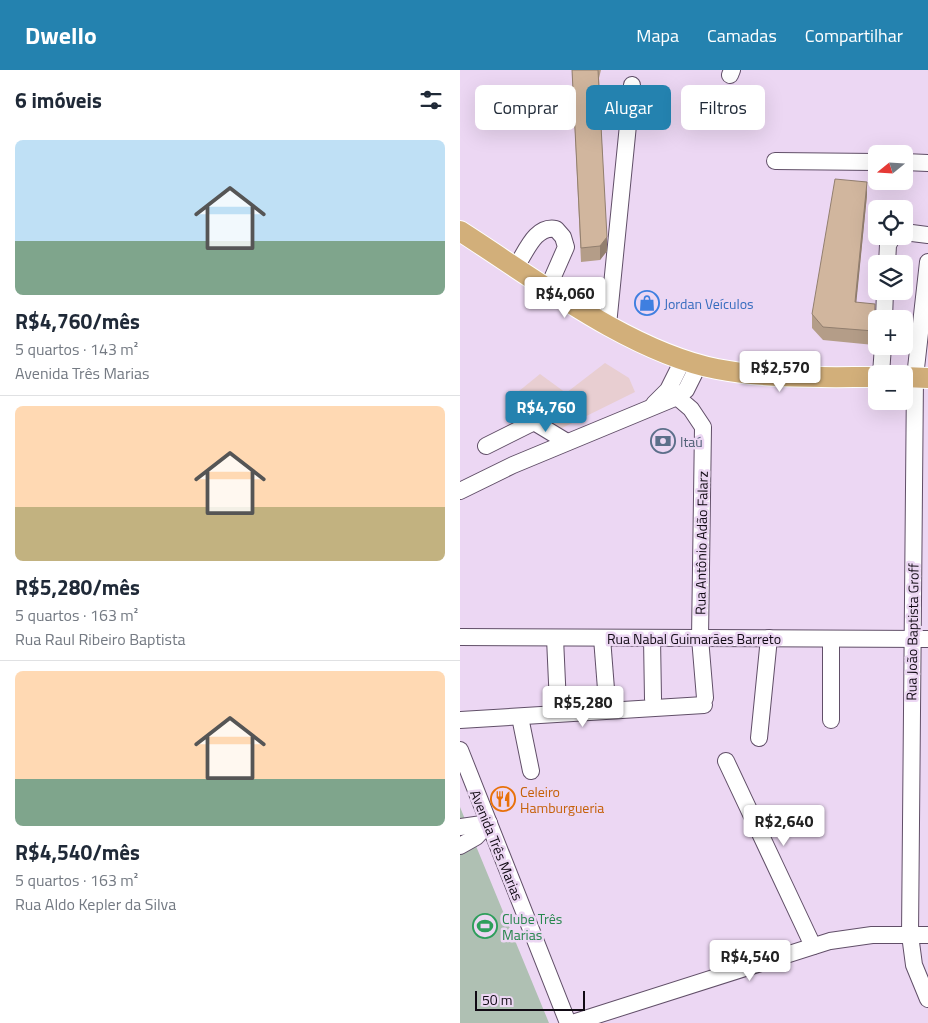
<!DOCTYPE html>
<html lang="pt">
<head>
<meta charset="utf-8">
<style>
  :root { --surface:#fff; --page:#f6f6f7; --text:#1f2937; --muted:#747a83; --line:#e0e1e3; --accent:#2482af }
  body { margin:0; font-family:"Titillium Web",sans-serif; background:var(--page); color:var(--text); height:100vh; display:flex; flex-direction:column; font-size:19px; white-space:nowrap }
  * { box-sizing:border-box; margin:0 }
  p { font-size:16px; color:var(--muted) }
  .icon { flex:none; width:28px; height:28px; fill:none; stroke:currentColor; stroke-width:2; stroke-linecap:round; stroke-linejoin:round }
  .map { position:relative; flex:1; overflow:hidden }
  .panel { display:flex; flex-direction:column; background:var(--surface); width:460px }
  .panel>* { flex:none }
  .hud { position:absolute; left:15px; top:15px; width:378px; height:45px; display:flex; gap:10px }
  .needle { width:32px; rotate:252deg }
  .fabs { position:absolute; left:408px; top:75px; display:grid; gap:10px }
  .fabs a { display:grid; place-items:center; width:45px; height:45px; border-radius:8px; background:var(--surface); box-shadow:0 5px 20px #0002; font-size:25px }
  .scale { position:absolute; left:15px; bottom:12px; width:110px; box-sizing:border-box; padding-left:5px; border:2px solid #110a14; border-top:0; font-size:14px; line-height:18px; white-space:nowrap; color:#110a14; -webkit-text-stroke:4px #ecd7f3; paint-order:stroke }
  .price { position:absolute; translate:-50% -42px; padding:0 11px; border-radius:5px; background:#fff; color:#222; font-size:16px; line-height:32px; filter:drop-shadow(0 1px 2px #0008) }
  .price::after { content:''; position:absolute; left:50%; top:30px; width:15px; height:11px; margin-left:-8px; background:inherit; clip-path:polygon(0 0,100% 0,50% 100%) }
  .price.current { background:var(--accent); color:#fff }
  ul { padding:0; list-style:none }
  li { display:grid; align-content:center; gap:10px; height:265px; padding:0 15px }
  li+li { border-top:1px solid var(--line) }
  li span { display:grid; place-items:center; height:155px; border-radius:8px; color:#555 }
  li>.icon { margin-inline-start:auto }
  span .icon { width:90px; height:90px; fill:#fffc; stroke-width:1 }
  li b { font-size:21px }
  h2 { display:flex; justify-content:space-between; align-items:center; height:60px; padding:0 15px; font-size:21px }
  .chip { padding:0 18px; border-radius:8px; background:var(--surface); box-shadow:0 5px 20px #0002; font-size:18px; line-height:45px }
  .chip.current { background:var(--accent); color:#fff }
  header { display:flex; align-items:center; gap:30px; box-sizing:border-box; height:70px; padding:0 25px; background:var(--accent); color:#fff }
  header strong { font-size:24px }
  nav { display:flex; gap:28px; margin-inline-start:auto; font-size:18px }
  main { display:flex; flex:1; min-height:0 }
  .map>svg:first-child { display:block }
</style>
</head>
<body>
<header>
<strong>Dwello</strong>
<nav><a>Mapa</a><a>Camadas</a><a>Compartilhar</a></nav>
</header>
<main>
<section class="panel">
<h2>6 imóveis<svg class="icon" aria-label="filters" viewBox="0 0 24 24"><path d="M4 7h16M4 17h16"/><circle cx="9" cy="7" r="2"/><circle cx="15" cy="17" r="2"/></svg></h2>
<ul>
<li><span style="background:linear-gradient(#bfe0f5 65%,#7fa58c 0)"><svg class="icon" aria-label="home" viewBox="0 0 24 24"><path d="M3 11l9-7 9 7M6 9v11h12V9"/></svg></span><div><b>R$4,760/mês</b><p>5 quartos · 143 m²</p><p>Avenida Três Marias</p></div></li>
<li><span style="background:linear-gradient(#ffd9b3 65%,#c2b280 0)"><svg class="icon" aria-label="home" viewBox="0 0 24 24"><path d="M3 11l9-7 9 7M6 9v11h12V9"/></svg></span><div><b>R$5,280/mês</b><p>5 quartos · 163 m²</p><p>Rua Raul Ribeiro Baptista</p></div></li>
<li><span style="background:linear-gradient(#ffd9b3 70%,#7fa58c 0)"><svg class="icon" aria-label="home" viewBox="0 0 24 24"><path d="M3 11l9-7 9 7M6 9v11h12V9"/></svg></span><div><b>R$4,540/mês</b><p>5 quartos · 163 m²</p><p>Rua Aldo Kepler da Silva</p></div></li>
</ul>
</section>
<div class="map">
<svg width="468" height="953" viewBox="0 0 468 953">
  <rect width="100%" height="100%" fill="#ecd7f3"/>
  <!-- commercial -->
  <polygon fill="#e8ced1" points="145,293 169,308 175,322 96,361 48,330 80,304 106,323"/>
  <!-- green -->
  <polygon fill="#afc0b3" points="0,737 9,759 89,953 0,953"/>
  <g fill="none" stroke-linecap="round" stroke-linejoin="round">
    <defs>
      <g id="minor">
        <polyline points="270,5 272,0"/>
        <polyline points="315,91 416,92"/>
        <polyline points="444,92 468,93"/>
        <polyline points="444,162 468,165"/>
        <polyline points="468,192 455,307 450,865 454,895 468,929"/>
        <polyline points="427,194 428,175 433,166"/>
        <path d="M56 197C66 182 75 155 96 159L103 167 106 177 88 218"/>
        <polyline points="424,249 425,221"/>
        <polyline points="148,255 172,15"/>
        <polyline points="421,304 423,276"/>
        <polyline points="217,327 231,339 243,357 240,568 245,628"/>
        <polyline points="194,334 208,320 223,290"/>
        <polyline points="26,376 74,352 107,372"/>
        <polyline points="0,421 53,395 217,327 226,320 239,294"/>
        <polyline points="0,567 468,569"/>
        <polyline points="95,568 98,635"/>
        <polyline points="142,568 147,632"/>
        <polyline points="192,568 193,629"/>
        <polyline points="60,647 71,701"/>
        <polyline points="0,650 244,635"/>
        <polyline points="371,650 371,569"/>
        <polyline points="299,668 309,568"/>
        <polyline points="0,680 108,953"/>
        <polyline points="266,691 353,876"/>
        <polyline points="0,757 29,753"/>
        <polyline points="0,776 16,767 29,753"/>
        <polyline points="112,953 370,871 412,865 468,865"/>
      </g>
      <g id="major">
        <path d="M0 161C75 209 170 282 257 299 309 309 364 307 416 307"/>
        <polyline points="444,307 468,308"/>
      </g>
    </defs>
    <!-- minor casing -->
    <use href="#minor" stroke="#614f68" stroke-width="18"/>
    <!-- major casing -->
    <use href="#major" stroke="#fff" stroke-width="22"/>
    <!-- minor -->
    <use href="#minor" stroke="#fff" stroke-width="16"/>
    <!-- major -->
    <use href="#major" stroke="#d2af7a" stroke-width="20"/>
  </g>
  <!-- wall -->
  <g fill="#b49d88">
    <polygon points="112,0 141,0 139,8 147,181 140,190 121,192"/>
    <polygon points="407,125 396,232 415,248 414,275 363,270 352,258 352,244"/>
  </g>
  <!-- shaded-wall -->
  <g fill="#927f6f">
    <polygon points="407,112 407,125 395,246 395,232"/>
    <polygon points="147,167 147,181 140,190 140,176"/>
  </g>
  <!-- building -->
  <g fill="#d1b69e" stroke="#927f6f">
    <polygon points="112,0 138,0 147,167 140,176 121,178"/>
    <polygon points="375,109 407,112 395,232 415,234 414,261 363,257 352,244"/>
  </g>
  <!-- icons -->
  <defs>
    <symbol id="shop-ring" viewBox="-11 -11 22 22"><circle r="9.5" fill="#ecd7f3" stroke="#3f7fe0" stroke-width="1.5"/><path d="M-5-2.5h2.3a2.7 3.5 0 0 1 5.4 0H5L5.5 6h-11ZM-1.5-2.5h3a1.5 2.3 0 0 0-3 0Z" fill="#3f7fe0"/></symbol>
    <symbol id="bank-ring" viewBox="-11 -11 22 22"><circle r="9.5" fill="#ecd7f3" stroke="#5c6f8a" stroke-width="1.5"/><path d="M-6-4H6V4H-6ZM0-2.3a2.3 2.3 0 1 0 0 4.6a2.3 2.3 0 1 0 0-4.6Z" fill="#5c6f8a"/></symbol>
    <symbol id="restaurant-ring" viewBox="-11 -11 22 22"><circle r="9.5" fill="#ecd7f3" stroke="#e8710a" stroke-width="1.5"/><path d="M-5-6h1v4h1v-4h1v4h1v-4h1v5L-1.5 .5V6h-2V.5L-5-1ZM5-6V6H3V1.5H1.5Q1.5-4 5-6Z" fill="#e8710a"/></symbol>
    <symbol id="stadium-ring" viewBox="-11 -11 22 22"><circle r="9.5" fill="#ecd7f3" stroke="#2e9e5b" stroke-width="1.5"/><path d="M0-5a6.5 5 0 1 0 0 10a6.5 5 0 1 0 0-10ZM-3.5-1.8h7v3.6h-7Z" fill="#2e9e5b"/></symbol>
  </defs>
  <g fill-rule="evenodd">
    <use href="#shop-ring" x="173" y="219" width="28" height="28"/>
    <use href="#bank-ring" x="189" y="357" width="28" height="28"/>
    <use href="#restaurant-ring" x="29" y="715" width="28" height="28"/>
    <use href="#stadium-ring" x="11" y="842" width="28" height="28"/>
  </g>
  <g text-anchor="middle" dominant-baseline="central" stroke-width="5" stroke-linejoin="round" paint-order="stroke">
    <!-- shop labels -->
    <g font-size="14" fill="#366cbe" stroke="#ecd7f3" text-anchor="start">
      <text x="204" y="233">Jordan Veículos</text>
    </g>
    <!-- service labels -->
    <g font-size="14" fill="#4e5e75" stroke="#ecd7f3" text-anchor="start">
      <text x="220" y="371">Itaú</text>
    </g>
    <!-- street labels -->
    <g font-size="14" fill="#110a14" stroke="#ecd7f3">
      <text transform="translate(241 473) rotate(-89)">Rua Antônio Adão Falarz</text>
      <text transform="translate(452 562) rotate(-89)">Rua João Baptista Groff</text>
      <text x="234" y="568">Rua Nabal Guimarães Barreto</text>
      <text transform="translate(37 775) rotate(68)">Avenida Três Marias</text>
    </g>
    <!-- food labels -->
    <g font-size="14" fill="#c56008" stroke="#ecd7f3" text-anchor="start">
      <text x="60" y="721">Celeiro<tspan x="60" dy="16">Hamburgueria</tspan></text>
    </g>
    <!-- leisure labels -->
    <g font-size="14" fill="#27864d" stroke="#ecd7f3" text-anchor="start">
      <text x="42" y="848">Clube Três<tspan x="42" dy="16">Marias</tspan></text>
    </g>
  </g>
</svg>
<div class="fabs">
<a><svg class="needle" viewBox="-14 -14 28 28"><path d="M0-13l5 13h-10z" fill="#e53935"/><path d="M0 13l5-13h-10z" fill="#747a83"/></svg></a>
<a><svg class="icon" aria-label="locate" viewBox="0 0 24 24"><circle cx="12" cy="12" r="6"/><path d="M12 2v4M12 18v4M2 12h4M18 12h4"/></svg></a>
<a><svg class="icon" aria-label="layers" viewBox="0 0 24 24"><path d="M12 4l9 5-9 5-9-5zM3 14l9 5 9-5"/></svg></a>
<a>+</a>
<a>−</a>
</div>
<div class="scale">50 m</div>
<b class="price" style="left:105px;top:249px">R$4,060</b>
<b class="price" style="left:320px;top:323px">R$2,570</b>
<b class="price current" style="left:86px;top:363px">R$4,760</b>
<b class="price" style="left:123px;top:658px">R$5,280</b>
<b class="price" style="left:324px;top:777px">R$2,640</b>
<b class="price" style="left:290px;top:912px">R$4,540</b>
<div class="hud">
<a class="chip">Comprar</a>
<a class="chip current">Alugar</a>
<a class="chip">Filtros</a>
</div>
</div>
</main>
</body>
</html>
